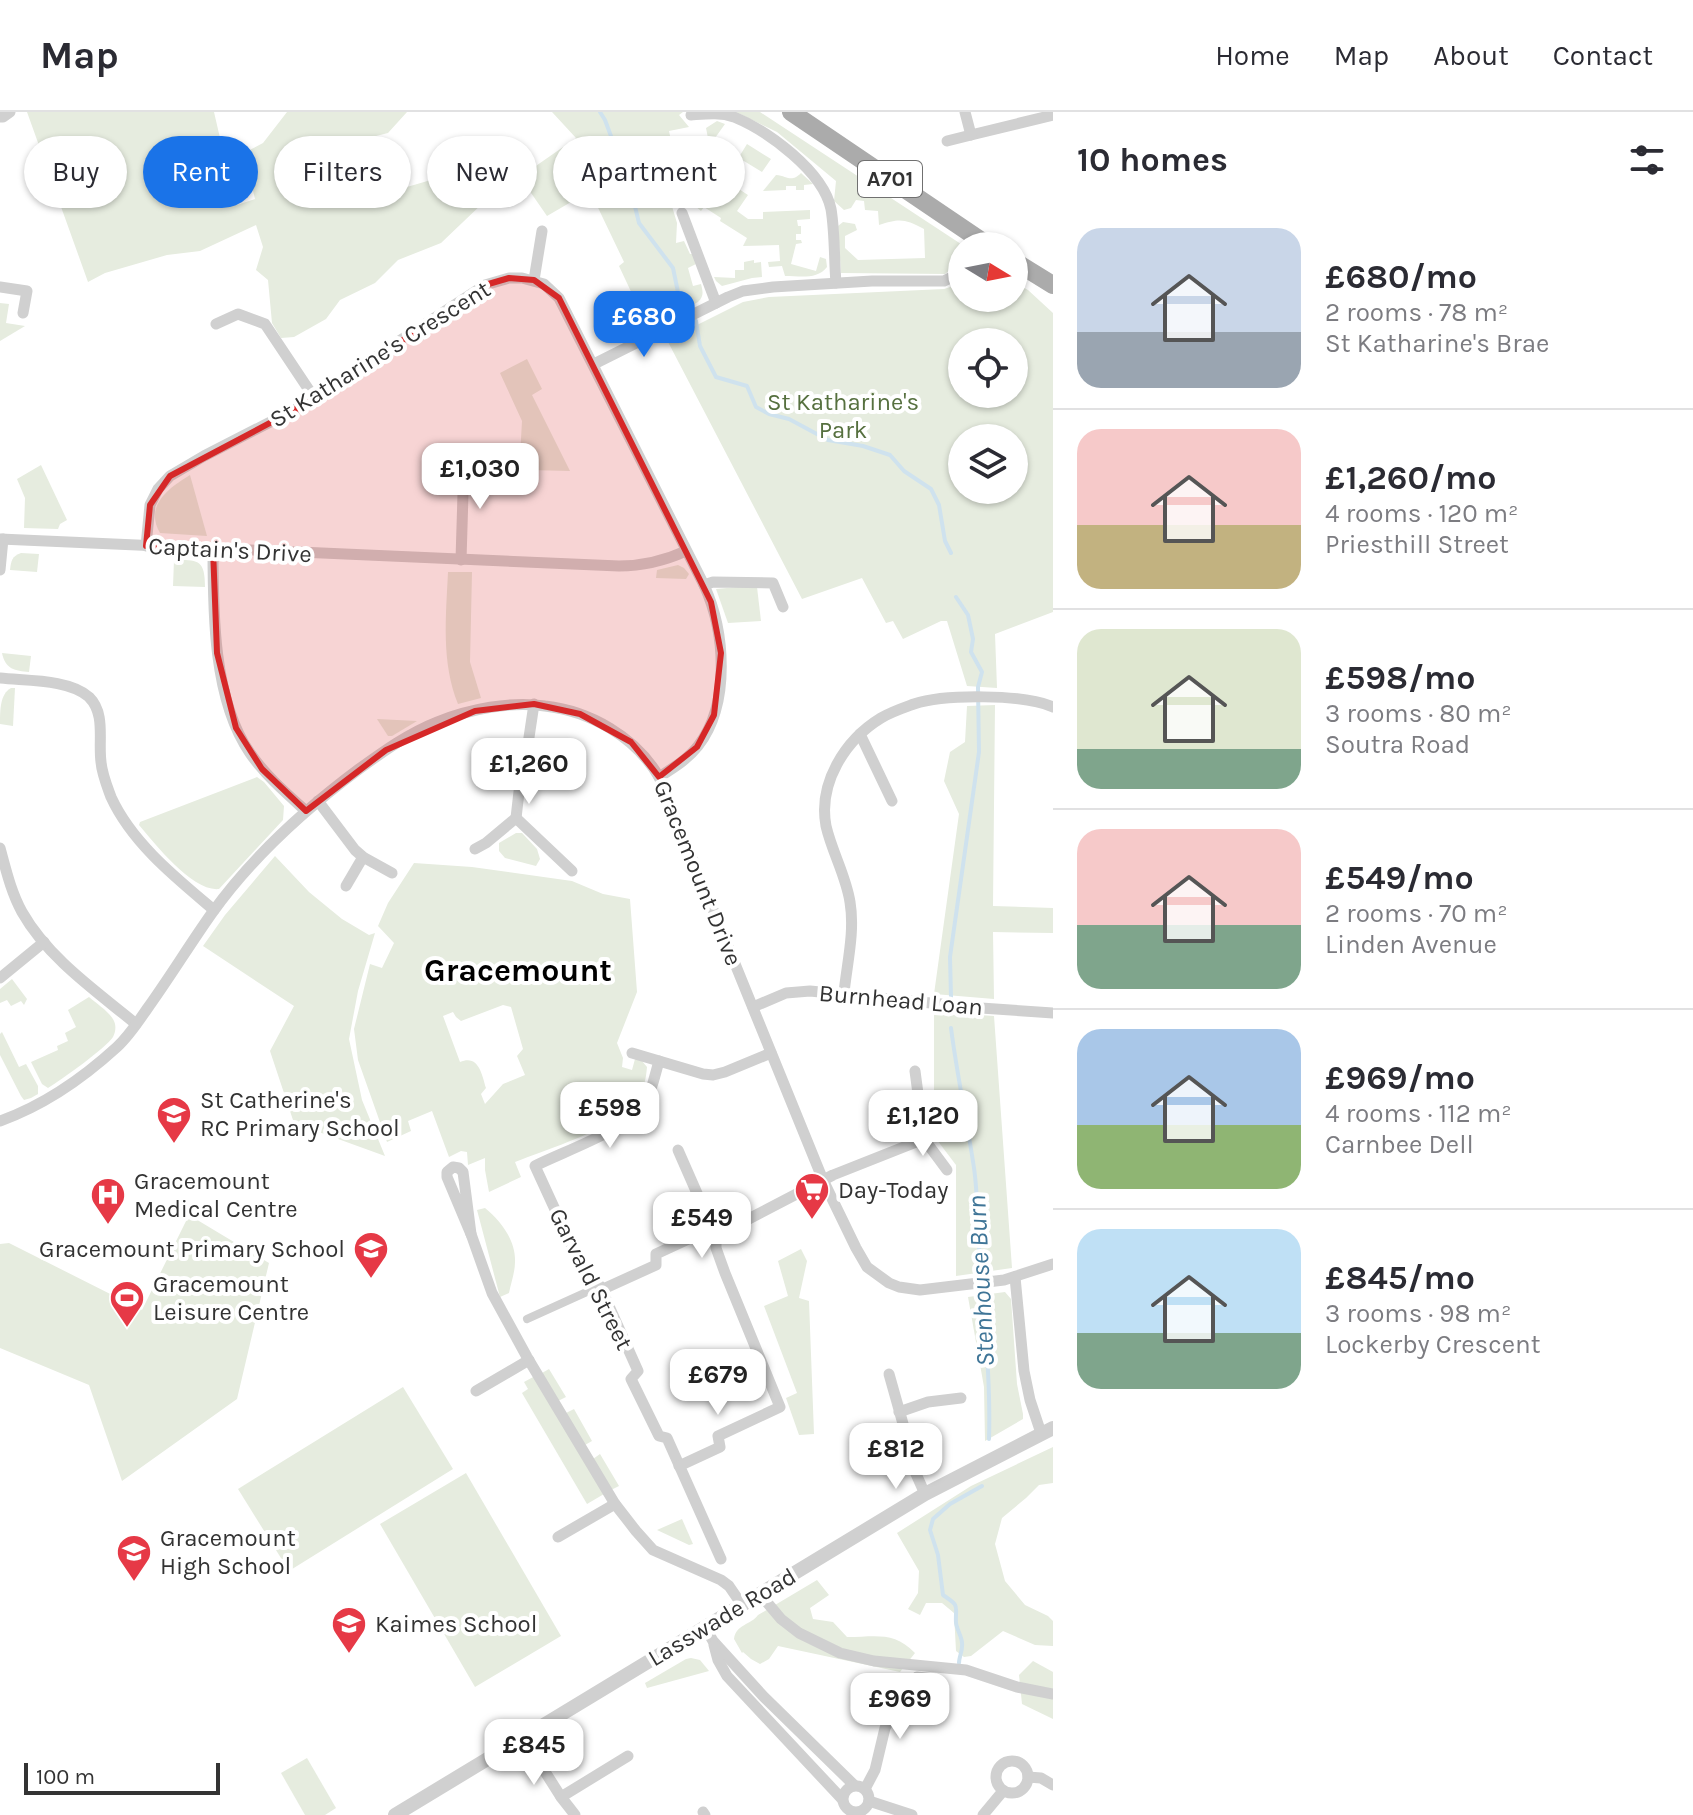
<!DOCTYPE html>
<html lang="en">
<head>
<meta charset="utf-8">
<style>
  :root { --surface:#fff; --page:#f2f2f3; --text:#2b2b33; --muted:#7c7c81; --line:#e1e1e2; --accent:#1a73e8 }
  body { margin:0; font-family:Karla,sans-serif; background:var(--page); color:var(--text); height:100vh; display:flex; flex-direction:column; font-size:30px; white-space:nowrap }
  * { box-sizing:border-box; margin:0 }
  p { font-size:26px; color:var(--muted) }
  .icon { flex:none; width:44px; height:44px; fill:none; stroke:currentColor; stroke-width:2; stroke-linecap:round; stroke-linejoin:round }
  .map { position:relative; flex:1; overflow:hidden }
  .side { display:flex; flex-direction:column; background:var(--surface); width:640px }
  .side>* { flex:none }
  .banner { position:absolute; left:24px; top:24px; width:760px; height:72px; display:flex; gap:16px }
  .needle { width:52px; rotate:100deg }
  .controls { position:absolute; left:948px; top:120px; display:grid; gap:16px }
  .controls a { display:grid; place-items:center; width:80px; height:80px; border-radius:50%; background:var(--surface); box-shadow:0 2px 6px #0004; font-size:40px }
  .scale { position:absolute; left:24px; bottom:20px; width:196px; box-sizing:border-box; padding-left:8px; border:4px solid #333; border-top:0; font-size:22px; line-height:28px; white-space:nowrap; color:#333; -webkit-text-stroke:6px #fff; paint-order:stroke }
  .price { position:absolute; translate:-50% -68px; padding:0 18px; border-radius:16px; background:#fff; color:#222; font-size:26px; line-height:52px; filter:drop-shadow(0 2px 4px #0008) }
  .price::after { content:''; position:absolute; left:50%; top:48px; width:24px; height:18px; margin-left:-12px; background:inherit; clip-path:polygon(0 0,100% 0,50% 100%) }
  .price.current { background:var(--accent); color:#fff }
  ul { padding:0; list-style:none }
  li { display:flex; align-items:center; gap:24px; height:200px; padding:0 24px }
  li+li { border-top:2px solid var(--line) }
  li span { display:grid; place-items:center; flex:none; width:224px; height:160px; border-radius:24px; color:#555 }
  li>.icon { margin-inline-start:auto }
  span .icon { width:96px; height:96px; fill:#fffc; stroke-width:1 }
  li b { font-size:34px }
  h2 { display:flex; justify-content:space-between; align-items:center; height:96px; padding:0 24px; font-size:34px }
  .chip { padding:0 28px; border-radius:36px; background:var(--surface); box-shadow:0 2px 6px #0004; font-size:28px; line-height:72px }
  .chip.current { background:var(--accent); color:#fff }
  header { display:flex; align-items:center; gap:48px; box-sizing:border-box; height:112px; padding:0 40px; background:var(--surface); border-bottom:2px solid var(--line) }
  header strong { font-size:38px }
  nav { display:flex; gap:44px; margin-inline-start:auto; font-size:28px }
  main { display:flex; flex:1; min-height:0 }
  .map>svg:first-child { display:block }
</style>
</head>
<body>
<header>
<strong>Map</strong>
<nav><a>Home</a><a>Map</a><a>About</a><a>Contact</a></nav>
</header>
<main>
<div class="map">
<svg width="1053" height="1703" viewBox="0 0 1053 1703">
  <rect width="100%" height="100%" fill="#fff"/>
  <!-- green -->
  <g fill="#e6ecdf" fill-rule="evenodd">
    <polygon points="27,0 214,0 220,26 193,34 165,56 172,93 223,87 237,93 255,87 244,41 263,31 287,0 407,0 388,21 364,27 361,41 332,61 333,76 356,90 458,60 484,90 441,131 398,148 375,171 340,188 326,207 294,225 281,226 272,211 268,168 256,158 263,135 256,113 200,139 167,143 105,161 88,170"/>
    <path d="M552 0H683L679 3 689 15 669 19 673 38H676L682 60 695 57 690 35 695 34 698 48H701L698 33 709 31 706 16 717 9 725 12 715 26 719 30 715 36 733 47 736 43 739 45 747 32 771 47 762 60 739 46 725 68 748 83 737 99 748 107H763V100L810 98V107L797 108 798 114H801V122H796V128H801L802 131 796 132 791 152 816 159 820 145 826 147 827 155C817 168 800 164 785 164L782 154 769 155 768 150 780 149 779 133 743 134 747 126 720 109 721 106 704 95 701 99 694 93 687 94 685 91 699 88 693 61 679 64 678 61 665 65 671 74V91L677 111 676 131 684 129 690 142H693L696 152 688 156 693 174 701 172C703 180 704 184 698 190L659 210 646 187 634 186 619 154 624 150 590 79 547 104 520 65 576 26Z"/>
    <path d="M736 0H760L964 134H962V148L945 162 841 161 838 114 843 110 855 112 857 118 845 124V136L858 148 925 146 924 117C905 107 900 106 879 113L878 99 865 98 864 89 856 88 851 96 844 98 834 89 836 69 777 20Z"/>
    <path d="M801 61 813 72 804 73V78H796V74H786V78L763 79 776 63C788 64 791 71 801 61Z"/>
    <polygon points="754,148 754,151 761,150 762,165 752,166 722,174 716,169 714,165 735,166 735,158 744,158 744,150"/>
    <path d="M1014 170 1028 178 1053 201V500L995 522 997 576 967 574 947 509H941L903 527 893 509 886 511 862 466 802 487 667 228 743 190 769 185 944 177 962 171V186H1014ZM1014 230V282H962V230ZM1014 326V378H962V326Z"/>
    <polygon points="0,191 9,192 6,211 25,214 0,229"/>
    <polygon points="527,247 542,277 532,283 570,359 482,357 483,344 520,345 522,309 500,261"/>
    <polygon points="41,353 67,408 60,412 58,417 24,416 25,386 17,367"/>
    <path d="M190 363 207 424 160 421C144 393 169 376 190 363Z"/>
    <path d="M21 441 39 442 37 460 10 458C11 449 12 444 21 441Z"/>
    <path d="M174 448C198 448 205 447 205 475L173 474Z"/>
    <polygon points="678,453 684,456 689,462 686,467 656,466 657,458"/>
    <path d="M448 460H472L470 550 481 586 458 592C441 550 446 504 448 460Z"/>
    <polygon points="749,474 757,475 761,509 728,511 716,477"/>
    <path d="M2 541 31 544 29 560C15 559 5 557 2 541Z"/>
    <path d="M11 576H15L13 614 0 612C0 598 0 582 11 576Z"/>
    <polygon points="995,593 993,794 1053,796 1053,821 993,820 994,887 934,882 959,702 944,669 950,640 965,630 967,594"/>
    <polygon points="377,607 417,609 392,624 388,624"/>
    <path d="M257 665 264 670 284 694 283 708 219 777C193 780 155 732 139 713L140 710Z"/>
    <polygon points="516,721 522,721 537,737 540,747 536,754 505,746 499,739 499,731"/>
    <polygon points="275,744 309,780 342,807 369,823 375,821 358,879 349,927 362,988 385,1044 294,1011 270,939 294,894 203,834 225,803"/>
    <path d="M414 751 472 755 572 769 603 782 630 787 637 880 617 931 623 946 622 955 632 958 635 947 642 949 647 955C646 968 643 981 635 991 616 1016 545 1038 515 1050L521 1065 489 1080 485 1058V1046L468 1053 467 1040 461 1039 449 1045 432 999 408 1009 411 1019 387 1030 358 948 354 917 370 852 382 856 394 831 378 814 388 791ZM503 893 511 895 523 937 517 944 525 963 503 972 485 992 481 982 486 976C482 963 479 942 460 950L443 904 453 900 456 905 461 909Z"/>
    <polygon points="12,867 27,887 24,893 21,889 11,894 7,888 0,891 0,877"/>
    <path d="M89 885C97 892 113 902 115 912 116 916 115 921 113 925 106 936 61 968 48 976L42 972 31 950 58 938 57 934 68 929 65 921 76 915 68 898Z"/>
    <polygon points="934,900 994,904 1012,1156 956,1164 956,1053 934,1024"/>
    <polygon points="2,920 19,955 26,952 38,974 38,982 31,986 24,988 21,984 0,943 0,922"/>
    <path d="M485 1096C500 1108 516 1128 515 1150 515 1160 511 1171 509 1181L500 1185 477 1098Z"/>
    <polygon points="189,1103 269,1151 237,1287 122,1369 89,1273 0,1236 0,1132 9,1131 142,1198"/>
    <polygon points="801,1137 807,1149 799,1186 809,1189 814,1322 799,1323 786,1286 797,1281 764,1194 788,1184 778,1149"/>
    <polygon points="1005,1180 1011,1187 1017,1272 1023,1302 1023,1307 985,1329 984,1275 968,1185"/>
    <polygon points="549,1257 566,1285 558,1289 542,1261"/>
    <polygon points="535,1264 604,1382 587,1392 522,1281 528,1277 524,1270"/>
    <polygon points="403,1275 453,1357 289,1459 238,1377"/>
    <polygon points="574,1297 592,1329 585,1333 566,1301"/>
    <polygon points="1053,1335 1053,1371 1039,1373 1026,1386 1002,1406 995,1432 1005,1469 1025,1493 1048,1504 1053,1509 1053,1534 1035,1533 1003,1519 971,1544 964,1545 956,1539 954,1501 942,1491 926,1491 920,1503 908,1497 918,1481 919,1459 897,1421 971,1374"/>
    <polygon points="600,1342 619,1374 611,1378 593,1347"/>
    <polygon points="466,1361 561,1524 475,1575 380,1412"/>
    <polygon points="682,1407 693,1432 689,1433 657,1418"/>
    <path d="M817 1468 829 1483 810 1496 813 1507 833 1510 847 1525C876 1525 894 1519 915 1541L900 1560 778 1534 769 1547 760 1552 751 1547 743 1540 742 1541 734 1527C736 1512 751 1513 758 1503Z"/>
    <polygon points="691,1546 700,1548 709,1559 647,1576 645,1571 686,1547"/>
    <polygon points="1033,1549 1053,1560 1053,1607 1022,1592 1019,1563"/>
    <polygon points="307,1646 336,1696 325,1703 305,1703 281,1661"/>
  </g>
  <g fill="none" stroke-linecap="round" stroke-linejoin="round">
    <!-- stream -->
    <g stroke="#cfe2ee" stroke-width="4">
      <polyline points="600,0 605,8 631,78 639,111 673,156 679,185 696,209 700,234 716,265 747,274 756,295 769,302 789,307 828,328 863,334 890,343 904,359 931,377 939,393 945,429 951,441"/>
      <polyline points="951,885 950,845 979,640 978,575 982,560 971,540 973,527 968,503 956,485"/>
      <path d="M951 916C957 963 967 1009 974 1056 978 1083 977 1110 979 1136 983 1200 991 1263 989 1327"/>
      <path d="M959 1551C959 1545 963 1538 962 1531 962 1525 957 1518 956 1511 955 1493 961 1495 943 1483L938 1443 930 1418 933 1407 950 1392 982 1374"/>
    </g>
    <!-- pedestrian -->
    <polyline stroke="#d0d0d0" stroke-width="8" points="527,1207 600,1174"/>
    <!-- minor -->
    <g stroke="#d0d0d0" stroke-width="11">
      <polyline points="965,0 971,23 1053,3"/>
      <path d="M691 3C705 2 720 0 734 5 768 19 823 59 831 97 835 121 834 147 836 171"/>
      <polyline points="0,5 3,5 10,0"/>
      <polyline points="947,29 971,23"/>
      <polyline points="682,101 716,191"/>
      <polyline points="534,168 542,119"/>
      <polyline points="0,175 27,179 23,201"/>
      <polyline points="216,212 238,202 265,212 315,287"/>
      <polyline points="594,252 728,185 743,179 773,175 872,169 944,169 962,160"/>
      <path d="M0 427 619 454C644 454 664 449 686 439"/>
      <path d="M146 434 150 393 158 377 170 364 204 344 315 287 396 231 485 173 509 166H522L544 172 559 186 704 473C725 519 731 591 698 634 688 647 673 656 659 665"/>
      <path d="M213 437C213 499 213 588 250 641 265 663 286 681 306 699"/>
      <polyline points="461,448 464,349"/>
      <polyline points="0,458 3,427"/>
      <polyline points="704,473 713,470 773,471 783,495"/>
      <path d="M0 566C26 569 69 567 89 585 106 602 98 628 101 650 102 662 107 674 111 685 132 731 176 766 214 798"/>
      <polyline points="860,622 892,689"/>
      <polyline points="318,689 355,738 363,745 392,761"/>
      <polyline points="516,706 523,645 528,632 534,592"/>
      <path d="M0 736C6 758 11 780 22 800 48 846 96 879 136 912"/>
      <polyline points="475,737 486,731 516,706 572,759"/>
      <polyline points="346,774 363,745"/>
      <polyline points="0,866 44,830"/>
      <path d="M844 881C847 851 855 820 850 790 846 764 832 740 826 714 818 671 845 628 881 606 891 600 903 596 914 592 944 582 1024 582 1053 595"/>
      <polyline points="753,895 786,881 810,879 981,896 1053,901"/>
      <polyline points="632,941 703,962 713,963 725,960 771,941"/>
      <path d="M659 949C655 963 652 979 645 991 628 1018 564 1039 535 1054L586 1165 600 1174 638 1259 631 1267 659 1324 667 1326 721 1447"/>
      <path d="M0 1009C45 993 82 967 117 935 129 924 138 910 147 897 170 865 190 832 212 801 252 745 304 698 359 657 384 639 409 621 437 610 470 597 510 589 545 594 590 599 636 625 659 665L823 1068 856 1136 867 1155 889 1171 899 1175 920 1178 1004 1168 1053 1152"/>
      <polyline points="924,1027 947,1058"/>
      <polyline points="678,1038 714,1120"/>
      <polygon points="453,1055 459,1056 463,1060 471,1122 447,1065 447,1060"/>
      <polyline points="471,1122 492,1181 527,1245 615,1392 636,1419 653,1438 721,1468 729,1474 742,1493"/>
      <polyline points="1015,1165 1024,1259 1030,1288 1041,1321"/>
      <polyline points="601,1178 656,1153 656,1142 712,1116"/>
      <polyline points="889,1262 907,1326 908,1344 925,1382"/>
      <polyline points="476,1279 529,1248"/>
      <polyline points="899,1300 928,1290 961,1286"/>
      <polyline points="679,1354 720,1335 718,1324 780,1295 725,1161 716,1136 716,1124 833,1063 924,1027 915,959"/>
      <polyline points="558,1425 615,1392"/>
      <polyline points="760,1482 781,1507 799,1521 840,1541 874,1549 966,1558 1017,1575 1053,1582"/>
      <polyline points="705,1515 713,1529 764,1585 854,1673"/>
      <polyline points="714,1533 718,1548 727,1564 842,1687"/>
      <polyline points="523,1625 561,1685 575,1703"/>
      <circle cx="1012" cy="1665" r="16"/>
      <polyline points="1028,1665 1041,1666 1053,1673"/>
      <circle cx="856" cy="1687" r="13"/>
      <polyline points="865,1677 875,1658 885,1616 900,1588 917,1565 934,1567"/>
      <polyline points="561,1685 628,1644"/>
      <polyline points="869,1689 912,1703"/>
      <polyline points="703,1700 705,1703"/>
      <polyline points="983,1703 1003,1679"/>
    </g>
    <!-- tertiary -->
    <polyline stroke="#d0d0d0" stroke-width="14" points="395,1703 925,1382 1053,1316"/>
    <!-- primary -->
    <g stroke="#ababab" stroke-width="18">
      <polyline points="791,0 989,134"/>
      <polyline points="1014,149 1053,173"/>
    </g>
  </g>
  <!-- marked area -->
  <path fill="#d62828" fill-opacity="0.2" stroke="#d62828" stroke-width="6" stroke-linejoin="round" d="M509 166 534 168 559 186 711 490 721 541 714 603 697 635 659 665 631 630 580 602 534 592 475 599 386 638 306 699 262 657 236 616 217 541 213 437 146 434 150 393 170 364 315 287 485 173Z"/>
  <!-- icons -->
  <defs>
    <symbol id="school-pin" viewBox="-11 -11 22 30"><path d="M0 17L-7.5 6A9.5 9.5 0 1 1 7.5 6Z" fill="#e63946" stroke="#fff"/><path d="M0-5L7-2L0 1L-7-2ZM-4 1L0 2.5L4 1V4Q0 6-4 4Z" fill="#fff"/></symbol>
    <symbol id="supermarket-pin" viewBox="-11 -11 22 30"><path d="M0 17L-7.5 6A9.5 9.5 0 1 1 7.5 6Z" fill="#e63946" stroke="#fff"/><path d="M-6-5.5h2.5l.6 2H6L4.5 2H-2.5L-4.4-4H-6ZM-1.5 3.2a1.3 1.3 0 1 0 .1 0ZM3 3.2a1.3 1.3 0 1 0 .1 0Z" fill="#fff"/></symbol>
    <symbol id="hospital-pin" viewBox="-11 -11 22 30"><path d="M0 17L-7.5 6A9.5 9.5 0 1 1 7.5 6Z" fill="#e63946" stroke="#fff"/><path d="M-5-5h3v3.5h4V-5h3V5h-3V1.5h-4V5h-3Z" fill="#fff"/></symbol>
    <symbol id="stadium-pin" viewBox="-11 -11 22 30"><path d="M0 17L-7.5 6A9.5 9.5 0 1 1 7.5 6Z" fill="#e63946" stroke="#fff"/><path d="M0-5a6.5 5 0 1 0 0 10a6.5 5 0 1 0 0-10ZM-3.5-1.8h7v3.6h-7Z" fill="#fff"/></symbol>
  </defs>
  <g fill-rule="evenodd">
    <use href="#school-pin" x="154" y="982" width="40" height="54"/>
    <use href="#supermarket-pin" x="792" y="1058" width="40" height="54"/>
    <use href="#hospital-pin" x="88" y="1063" width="40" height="54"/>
    <use href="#school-pin" x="351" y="1117" width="40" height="54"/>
    <use href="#stadium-pin" x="107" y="1166" width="40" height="54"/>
    <use href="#school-pin" x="114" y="1420" width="40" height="54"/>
    <use href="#school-pin" x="329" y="1492" width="40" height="54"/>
  </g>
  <g text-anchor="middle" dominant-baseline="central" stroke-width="8" stroke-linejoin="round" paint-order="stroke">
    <!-- shield labels -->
    <rect fill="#fff" stroke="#707070" stroke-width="2" x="858" y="49" width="64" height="36" rx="6"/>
    <g font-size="22" font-weight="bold" fill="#333">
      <text x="890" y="67">A701</text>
    </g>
    <!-- street labels -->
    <g font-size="24" fill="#333" stroke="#fff">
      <text transform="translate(380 242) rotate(-32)">St Katharine's Crescent</text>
      <text transform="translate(230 438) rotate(3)">Captain's Drive</text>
      <text transform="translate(698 761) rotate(68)">Gracemount Drive</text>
      <text transform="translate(901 888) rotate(5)">Burnhead Loan</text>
      <text transform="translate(591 1167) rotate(63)">Garvald Street</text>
      <text transform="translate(722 1505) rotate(-31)">Lasswade Road</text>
    </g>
    <!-- park labels -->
    <g font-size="24" fill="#56703f" stroke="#fff">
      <text x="843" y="290">St Katharine's<tspan x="843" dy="28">Park</tspan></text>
    </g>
    <!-- poi labels -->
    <g font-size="24" fill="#333" stroke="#fff" text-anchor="start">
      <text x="200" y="988">St Catherine's<tspan x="200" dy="28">RC Primary School</tspan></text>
      <text x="134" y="1069">Gracemount<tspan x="134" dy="28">Medical Centre</tspan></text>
      <text x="838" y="1078">Day-Today</text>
      <text x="345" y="1137" text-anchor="end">Gracemount Primary School</text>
      <text x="153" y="1172">Gracemount<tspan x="153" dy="28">Leisure Centre</tspan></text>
      <text x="160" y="1426">Gracemount<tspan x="160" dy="28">High School</tspan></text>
      <text x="375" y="1512">Kaimes School</text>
    </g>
    <!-- water labels -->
    <g font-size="26" font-style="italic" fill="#3f7597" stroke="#fff">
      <text transform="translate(981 1169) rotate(-93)">Stenhouse Burn</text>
    </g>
    <!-- district labels -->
    <g font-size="32" font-weight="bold" fill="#000" stroke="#fff">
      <text x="518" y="858">Gracemount</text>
    </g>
  </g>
</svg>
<div class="controls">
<a><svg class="needle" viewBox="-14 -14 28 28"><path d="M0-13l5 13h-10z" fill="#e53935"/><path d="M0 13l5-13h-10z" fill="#7c7c81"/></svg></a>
<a><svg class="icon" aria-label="locate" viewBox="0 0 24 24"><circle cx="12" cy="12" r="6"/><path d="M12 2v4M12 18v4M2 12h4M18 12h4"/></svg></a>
<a><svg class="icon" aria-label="layers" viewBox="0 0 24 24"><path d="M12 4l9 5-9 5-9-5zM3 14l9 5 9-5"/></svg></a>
</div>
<div class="scale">100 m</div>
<b class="price current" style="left:644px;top:247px">£680</b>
<b class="price" style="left:480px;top:399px">£1,030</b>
<b class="price" style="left:529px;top:694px">£1,260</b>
<b class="price" style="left:610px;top:1038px">£598</b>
<b class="price" style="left:923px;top:1046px">£1,120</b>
<b class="price" style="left:702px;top:1148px">£549</b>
<b class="price" style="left:718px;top:1305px">£679</b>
<b class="price" style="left:896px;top:1379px">£812</b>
<b class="price" style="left:900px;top:1629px">£969</b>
<b class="price" style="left:534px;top:1675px">£845</b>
<div class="banner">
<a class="chip">Buy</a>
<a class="chip current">Rent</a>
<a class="chip">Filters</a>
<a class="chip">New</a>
<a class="chip">Apartment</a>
</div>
</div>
<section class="side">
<h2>10 homes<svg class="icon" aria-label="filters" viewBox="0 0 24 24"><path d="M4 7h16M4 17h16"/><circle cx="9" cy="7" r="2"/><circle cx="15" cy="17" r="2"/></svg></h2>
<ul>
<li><span style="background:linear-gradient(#c9d6e8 65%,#9aa5b1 0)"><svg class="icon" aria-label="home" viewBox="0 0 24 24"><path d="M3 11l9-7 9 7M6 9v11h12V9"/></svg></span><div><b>£680/mo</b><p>2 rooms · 78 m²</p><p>St Katharine's Brae</p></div></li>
<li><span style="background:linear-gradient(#f6c9c9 60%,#c2b280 0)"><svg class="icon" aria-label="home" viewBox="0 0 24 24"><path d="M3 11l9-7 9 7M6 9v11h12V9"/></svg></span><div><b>£1,260/mo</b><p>4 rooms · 120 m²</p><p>Priesthill Street</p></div></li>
<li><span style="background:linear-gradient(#dfe7d0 75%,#7fa58c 0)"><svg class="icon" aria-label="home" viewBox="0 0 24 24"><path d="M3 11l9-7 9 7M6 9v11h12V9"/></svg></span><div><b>£598/mo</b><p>3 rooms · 80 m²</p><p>Soutra Road</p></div></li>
<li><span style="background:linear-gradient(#f6c9c9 60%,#7fa58c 0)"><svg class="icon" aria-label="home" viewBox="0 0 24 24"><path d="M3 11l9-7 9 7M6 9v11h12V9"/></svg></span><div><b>£549/mo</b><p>2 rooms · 70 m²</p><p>Linden Avenue</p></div></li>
<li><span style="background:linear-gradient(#a9c7e8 60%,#8fb573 0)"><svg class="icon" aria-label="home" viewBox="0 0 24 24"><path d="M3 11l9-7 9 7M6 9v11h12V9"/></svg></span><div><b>£969/mo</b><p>4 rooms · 112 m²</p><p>Carnbee Dell</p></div></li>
<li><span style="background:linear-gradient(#bfe0f5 65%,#7fa58c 0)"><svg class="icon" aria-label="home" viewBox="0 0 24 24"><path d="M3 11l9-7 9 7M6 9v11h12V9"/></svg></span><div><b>£845/mo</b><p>3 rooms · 98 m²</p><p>Lockerby Crescent</p></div></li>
</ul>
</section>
</main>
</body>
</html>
